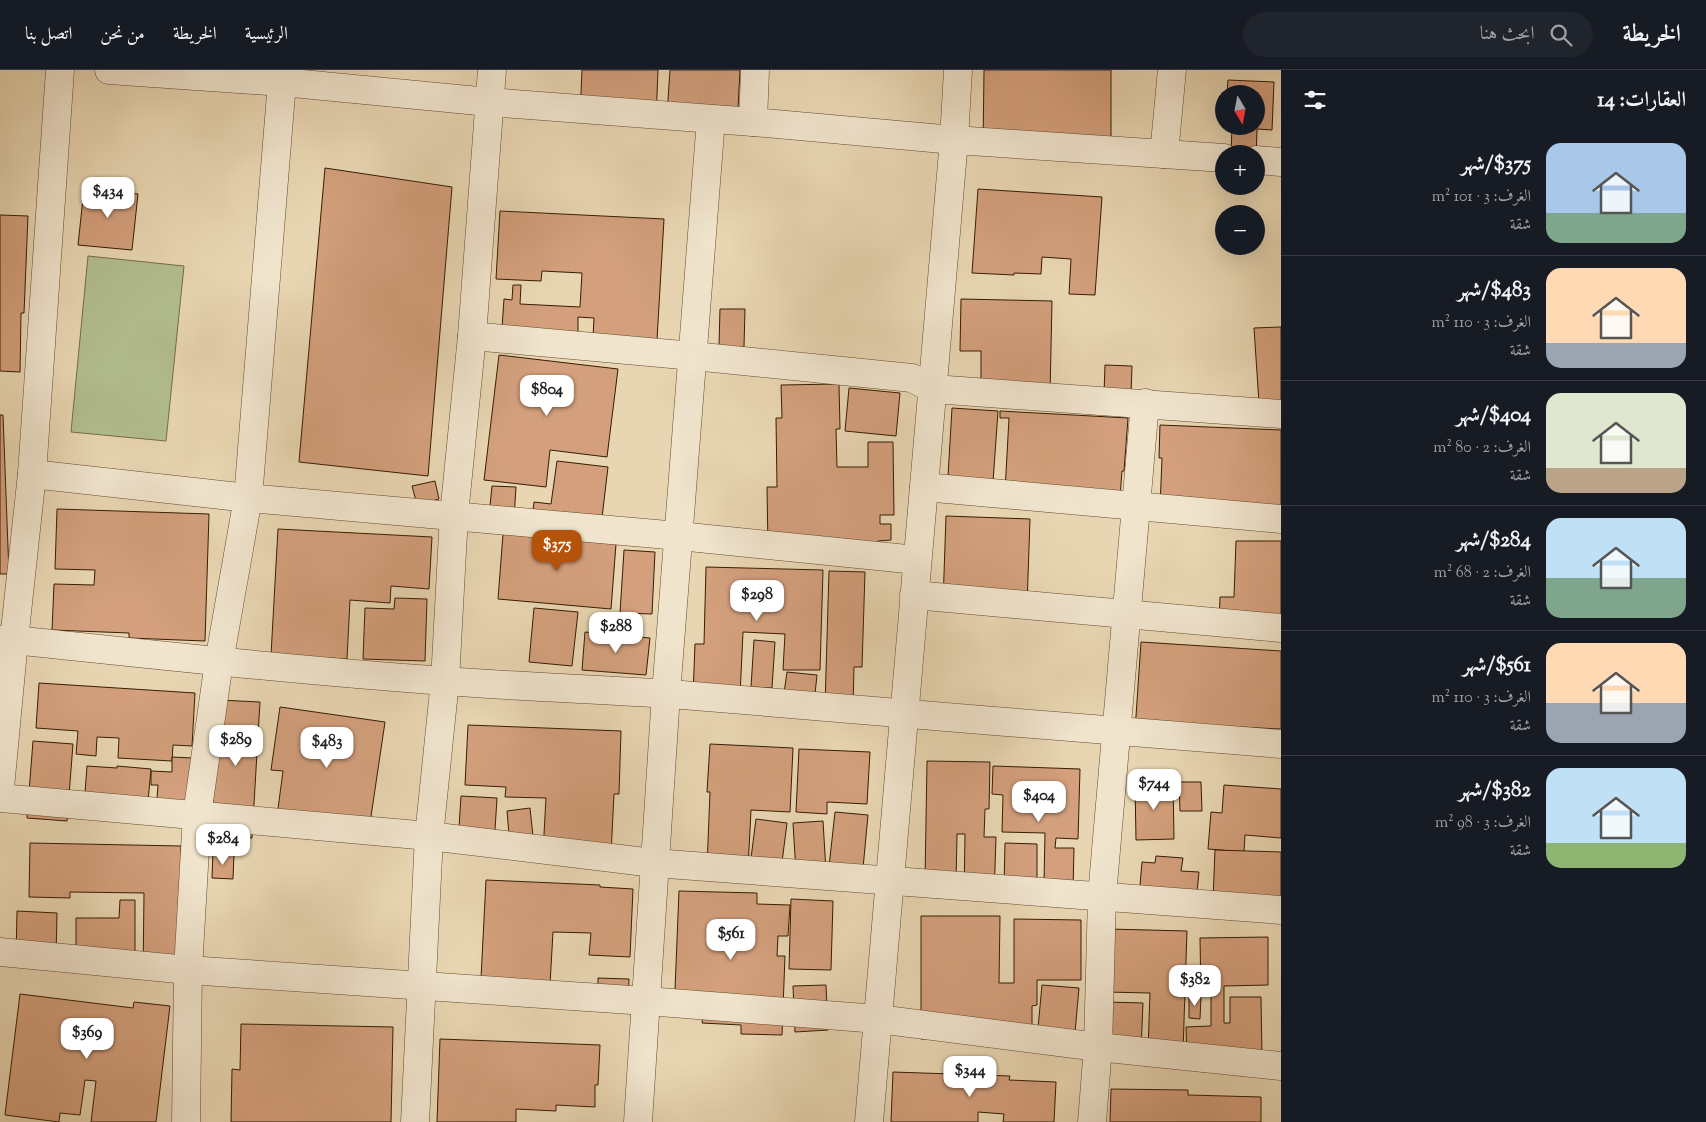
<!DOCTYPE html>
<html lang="ar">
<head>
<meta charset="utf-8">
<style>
  :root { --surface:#171b24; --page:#20242c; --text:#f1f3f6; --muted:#9ea1a6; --line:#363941; --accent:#b45309 }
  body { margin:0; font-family:"Sorts Mill Goudy",Amiri,serif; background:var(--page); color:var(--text); direction:rtl; height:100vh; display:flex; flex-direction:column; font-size:19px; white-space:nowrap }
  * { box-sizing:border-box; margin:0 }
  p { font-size:16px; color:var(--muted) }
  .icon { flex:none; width:28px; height:28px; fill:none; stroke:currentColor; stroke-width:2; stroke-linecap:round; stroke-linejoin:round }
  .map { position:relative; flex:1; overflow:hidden; direction:ltr }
  .sheet { display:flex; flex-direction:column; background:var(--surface); width:425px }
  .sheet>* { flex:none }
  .needle { width:32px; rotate:170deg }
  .tools { position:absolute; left:1215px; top:15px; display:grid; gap:10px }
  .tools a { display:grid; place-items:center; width:50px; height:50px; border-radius:50%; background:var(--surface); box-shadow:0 5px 20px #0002; font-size:25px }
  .price { position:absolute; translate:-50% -42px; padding:0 11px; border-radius:10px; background:#fff; color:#222; font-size:16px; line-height:32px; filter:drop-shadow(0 1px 2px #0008) }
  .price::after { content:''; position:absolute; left:50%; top:30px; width:15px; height:11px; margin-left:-8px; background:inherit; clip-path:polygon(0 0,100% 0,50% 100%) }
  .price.current { background:var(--accent); color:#fff }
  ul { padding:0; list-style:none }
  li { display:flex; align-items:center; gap:15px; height:125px; padding:0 20px }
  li+li { border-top:1px solid var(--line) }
  li span { display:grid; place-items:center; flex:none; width:140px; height:100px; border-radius:15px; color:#555 }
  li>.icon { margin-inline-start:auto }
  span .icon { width:60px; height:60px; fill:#fffc; stroke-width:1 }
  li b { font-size:21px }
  h2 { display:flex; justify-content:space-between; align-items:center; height:60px; padding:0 20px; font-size:21px }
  header { display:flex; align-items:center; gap:30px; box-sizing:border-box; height:70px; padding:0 25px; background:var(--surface); border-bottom:1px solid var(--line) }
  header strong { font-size:24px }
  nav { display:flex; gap:28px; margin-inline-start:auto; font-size:18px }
  .search { width:350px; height:45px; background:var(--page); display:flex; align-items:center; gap:12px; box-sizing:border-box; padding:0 18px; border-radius:28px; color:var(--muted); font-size:19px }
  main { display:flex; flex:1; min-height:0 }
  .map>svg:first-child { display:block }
</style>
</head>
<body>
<header>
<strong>الخريطة</strong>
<div class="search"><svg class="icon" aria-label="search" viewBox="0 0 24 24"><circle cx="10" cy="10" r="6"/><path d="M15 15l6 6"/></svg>ابحث هنا</div>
<nav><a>الرئيسية</a><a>الخريطة</a><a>من نحن</a><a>اتصل بنا</a></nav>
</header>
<main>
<section class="sheet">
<h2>العقارات: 14<svg class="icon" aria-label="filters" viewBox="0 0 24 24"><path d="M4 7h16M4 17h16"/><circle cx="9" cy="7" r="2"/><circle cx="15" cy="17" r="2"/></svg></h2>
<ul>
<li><span style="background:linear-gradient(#a9c7e8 70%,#7fa58c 0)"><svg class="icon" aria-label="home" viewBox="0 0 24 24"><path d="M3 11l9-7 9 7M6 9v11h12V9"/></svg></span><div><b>$375/شهر</b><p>الغرف: 3 · 101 m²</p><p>شقة</p></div></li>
<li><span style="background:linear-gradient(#ffd9b3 75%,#9aa5b1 0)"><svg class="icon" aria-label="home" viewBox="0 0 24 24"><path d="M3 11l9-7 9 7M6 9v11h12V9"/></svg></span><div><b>$483/شهر</b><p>الغرف: 3 · 110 m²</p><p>شقة</p></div></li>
<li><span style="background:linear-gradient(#dfe7d0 75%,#b9a48a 0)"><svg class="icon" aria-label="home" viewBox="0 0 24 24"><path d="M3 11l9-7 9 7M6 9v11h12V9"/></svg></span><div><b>$404/شهر</b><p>الغرف: 2 · 80 m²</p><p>شقة</p></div></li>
<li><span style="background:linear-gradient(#bfe0f5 60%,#7fa58c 0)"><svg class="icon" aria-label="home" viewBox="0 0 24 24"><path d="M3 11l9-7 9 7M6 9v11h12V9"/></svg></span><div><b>$284/شهر</b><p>الغرف: 2 · 68 m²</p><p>شقة</p></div></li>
<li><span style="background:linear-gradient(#ffd9b3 60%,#9aa5b1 0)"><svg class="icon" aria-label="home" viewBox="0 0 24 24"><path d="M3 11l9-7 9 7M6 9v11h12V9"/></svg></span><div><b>$561/شهر</b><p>الغرف: 3 · 110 m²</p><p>شقة</p></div></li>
<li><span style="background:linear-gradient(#bfe0f5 75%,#8fb573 0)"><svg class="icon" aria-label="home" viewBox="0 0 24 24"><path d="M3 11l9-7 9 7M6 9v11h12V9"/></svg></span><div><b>$382/شهر</b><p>الغرف: 3 · 98 m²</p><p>شقة</p></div></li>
</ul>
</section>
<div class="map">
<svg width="1281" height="1052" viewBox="0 0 1281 1052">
  <rect width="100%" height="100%" fill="#e8d6b2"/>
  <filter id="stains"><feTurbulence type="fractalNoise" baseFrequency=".004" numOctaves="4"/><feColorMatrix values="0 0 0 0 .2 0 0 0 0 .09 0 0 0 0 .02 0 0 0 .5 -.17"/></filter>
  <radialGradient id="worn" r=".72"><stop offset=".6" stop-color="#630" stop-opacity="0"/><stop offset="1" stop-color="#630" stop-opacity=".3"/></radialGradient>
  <!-- green -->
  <polygon fill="#b2be8f" stroke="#746d48" points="88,186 184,196 166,371 71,362"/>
  <!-- building -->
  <g fill="#d39f7c" stroke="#371c02">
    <polygon points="582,0 658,0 656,50 580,47"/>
    <polygon points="670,0 740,0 738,38 667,45"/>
    <polygon points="984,0 1111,0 1111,78 983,78"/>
    <polygon points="1228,10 1274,12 1272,60 1257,59 1256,93 1256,84 1231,84 1232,57 1226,57 1256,56 1256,24 1227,24"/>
    <polygon points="325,98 452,117 428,406 299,392"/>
    <polygon points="84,119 138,124 132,180 78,175"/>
    <polygon points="978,119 1102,127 1095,225 1069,224 1071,189 1042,187 1041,204 1014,203 1014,205 972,203"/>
    <polygon points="500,141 664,149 657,270 593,267 594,248 578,247 578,262 502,258 504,229 512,230 513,215 521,215 520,234 580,237 582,203 542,201 541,211 496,209"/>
    <polygon points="0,145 28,146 24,243 21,243 20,302 0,301"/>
    <polygon points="961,229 1052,231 1050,325 981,314 981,281 960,281"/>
    <polygon points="720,239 745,239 744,277 719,276"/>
    <polygon points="1281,257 1281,332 1259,333 1254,258"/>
    <polygon points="499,285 618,299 607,387 550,380 546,417 484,410"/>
    <polygon points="1105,295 1132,296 1131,325 1104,324"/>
    <polygon points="839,314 840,359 836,359 837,397 868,397 868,372 893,372 894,445 880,445 880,454 891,454 891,470 878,471 878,481 768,478 767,417 777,417 776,348 782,348 781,315"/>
    <polygon points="849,318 900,323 896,366 845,361"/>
    <polygon points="952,338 998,341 992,426 947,423"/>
    <polygon points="1000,341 1128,348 1124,401 1122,401 1120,427 1005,421 1009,348 1000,348"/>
    <polygon points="0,345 3,345 9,504 0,504"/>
    <polygon points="1160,355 1281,360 1281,443 1160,438 1162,388 1159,388"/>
    <polygon points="557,391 608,397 600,465 531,457 534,432 551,434"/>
    <polygon points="435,411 439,429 417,435 412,416"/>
    <polygon points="492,416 516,417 514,448 489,446"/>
    <polygon points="57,439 209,444 205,571 129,568 129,563 52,560 54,514 94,515 95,500 55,499"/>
    <polygon points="946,446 1030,449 1027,536 943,533"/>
    <polygon points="278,459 432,467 429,519 391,516 390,533 350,530 347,589 271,585"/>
    <polygon points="503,464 616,474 611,539 498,529"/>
    <polygon points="1236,471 1281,471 1281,556 1219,555 1220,527 1234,527"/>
    <polygon points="624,480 655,482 652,544 620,543"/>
    <polygon points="706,497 823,500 820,600 783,600 785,564 743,562 740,626 693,625 695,574 704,574"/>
    <polygon points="829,501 865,502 862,597 854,597 853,637 825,636"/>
    <polygon points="395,528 427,529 425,591 363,589 365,538 394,539"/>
    <polygon points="534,538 578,542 572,596 529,592"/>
    <polygon points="585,562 650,568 646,605 582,600"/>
    <polygon points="754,570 775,572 772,618 751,617"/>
    <polygon points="1141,572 1281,581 1281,659 1238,657 1238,661 1135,661"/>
    <polygon points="787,602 817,605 814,633 783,630"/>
    <polygon points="39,613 195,623 192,676 173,675 172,691 118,688 119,668 97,667 96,686 76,684 78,661 36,658"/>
    <polygon points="219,630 260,632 252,768 223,766 224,750 212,750"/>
    <polygon points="280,637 385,652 369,760 276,754 283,701 271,700"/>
    <polygon points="468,655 621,661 619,724 614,724 611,784 543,782 546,728 505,727 506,717 465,715"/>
    <polygon points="33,671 73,674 67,751 27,748"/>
    <polygon points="710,674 793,678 790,742 751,740 748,799 707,797 710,722 707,722"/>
    <polygon points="799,679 870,682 867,734 827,732 827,744 796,742"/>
    <polygon points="172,687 192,688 189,744 156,742 158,715 151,715 151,701 172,702"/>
    <polygon points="927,691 990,692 989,739 985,739 984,767 996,767 994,827 964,826 965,764 957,764 956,813 925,812"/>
    <polygon points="87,696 117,698 117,696 151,699 147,742 84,737"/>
    <polygon points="993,696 1080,699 1078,769 1056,768 1055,778 1074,778 1073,820 1004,818 1005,773 1037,774 1037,811 1044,812 1045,763 1002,762 1003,725 992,724"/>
    <polygon points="1173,712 1174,769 1136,770 1135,713"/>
    <polygon points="1179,712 1201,712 1202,741 1180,741"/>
    <polygon points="1224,715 1281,719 1281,768 1245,765 1244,782 1208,779 1211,742 1222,743"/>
    <polygon points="461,726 497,728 494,776 458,774"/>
    <polygon points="530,738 535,785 511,788 507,741"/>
    <polygon points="835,742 868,745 862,809 828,806"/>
    <polygon points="756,749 787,753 781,800 750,796"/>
    <polygon points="823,751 826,801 796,802 793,753"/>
    <polygon points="30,773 181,776 179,908 143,908 144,823 70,822 70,828 29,827"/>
    <polygon points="1215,780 1281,782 1281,839 1213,830"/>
    <polygon points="213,782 234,783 233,809 212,808"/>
    <polygon points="1156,786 1183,788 1181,801 1199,802 1196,832 1139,827 1142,792 1155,793"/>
    <polygon points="486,810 600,815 600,817 633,819 630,887 589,885 591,863 553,862 549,932 480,928"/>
    <polygon points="679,821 757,823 757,834 790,835 788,866 778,866 777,886 785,886 782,965 741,964 741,955 702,953 703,945 674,944"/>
    <polygon points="791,829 833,831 831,900 789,899"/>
    <polygon points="120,830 135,830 135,891 76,891 76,848 119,848"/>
    <polygon points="17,841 57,843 56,889 16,888"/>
    <polygon points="921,846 1000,846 999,913 1014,913 1014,849 1081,850 1081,910 1037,910 1037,935 1032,936 1032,972 961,968 921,969"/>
    <polygon points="1108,859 1187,861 1183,982 1148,981 1150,923 1106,922"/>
    <polygon points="1268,867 1268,915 1224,916 1224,953 1230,953 1230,927 1261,927 1262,986 1187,988 1186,957 1211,956 1211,926 1201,926 1200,868"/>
    <polygon points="598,908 629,909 628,940 598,940"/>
    <polygon points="826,915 828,960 795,962 793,916"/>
    <polygon points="1042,915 1079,918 1073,985 1037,969"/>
    <polygon points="20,924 133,938 134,932 170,936 156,1052 91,1052 96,1011 85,1010 80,1045 60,1043 59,1052 5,1045"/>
    <polygon points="1189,926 1201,926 1200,949 1189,948"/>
    <polygon points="1107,932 1143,933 1141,980 1105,978"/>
    <polygon points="241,954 393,957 391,1052 231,1052 232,999 240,1000"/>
    <polygon points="440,969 600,975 598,1015 595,1015 595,1037 556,1035 556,1041 516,1039 516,1052 437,1052"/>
    <polygon points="893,1002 1010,1006 1009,1010 1056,1012 1054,1052 1003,1052 1004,1044 978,1042 978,1052 891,1052"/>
    <polygon points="1111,1019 1188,1020 1188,1025 1261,1027 1261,1052 1110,1052"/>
  </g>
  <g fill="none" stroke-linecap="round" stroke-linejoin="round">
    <defs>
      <g id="minor">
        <polyline points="109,0 282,12 489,32 753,52 954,70 1224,88"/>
        <polyline points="753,52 755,0"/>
        <polyline points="1164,84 1172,0"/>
        <polyline points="1256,90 1281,92"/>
        <polyline points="472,266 693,286 912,308 933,319 1281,344"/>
        <polyline points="32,404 248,428 679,466 917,490"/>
        <polyline points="924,417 1281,449"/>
        <polyline points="914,525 1281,558"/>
        <path d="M0 570H14C158 585 302 601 446 611 521 617 595 619 670 624 874 640 1077 659 1281 674"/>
        <polyline points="0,718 14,570 32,404 60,0"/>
        <polyline points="0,728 429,766 654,793 1281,840"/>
        <polyline points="0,882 188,900 646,931 878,949 1098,977 1281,996"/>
        <polyline points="186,1052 188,900 197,745 219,592 248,428 282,12"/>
        <polyline points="415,1052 429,766 445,611 454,445 472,266 492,0"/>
        <polyline points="638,1052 666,624 711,49"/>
        <polyline points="869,1052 954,70 958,0"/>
        <polyline points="1092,1052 1098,977 1102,826 1145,333"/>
      </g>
    </defs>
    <!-- minor casing -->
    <use href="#minor" stroke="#634a2e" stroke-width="29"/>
    <!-- minor -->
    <use href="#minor" stroke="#f0e4cd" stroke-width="28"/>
  </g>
  <rect width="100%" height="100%" filter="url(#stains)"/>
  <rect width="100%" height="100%" fill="url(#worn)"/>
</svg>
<div class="tools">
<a><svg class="needle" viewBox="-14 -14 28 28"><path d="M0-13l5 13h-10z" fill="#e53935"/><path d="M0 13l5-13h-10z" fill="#9ea1a6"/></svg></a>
<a>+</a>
<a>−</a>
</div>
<b class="price" style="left:108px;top:149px">$434</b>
<b class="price" style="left:547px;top:347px">$804</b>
<b class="price current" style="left:557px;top:502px">$375</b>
<b class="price" style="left:757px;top:552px">$298</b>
<b class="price" style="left:616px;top:584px">$288</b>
<b class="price" style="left:236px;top:697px">$289</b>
<b class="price" style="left:327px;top:699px">$483</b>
<b class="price" style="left:1154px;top:741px">$744</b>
<b class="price" style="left:1039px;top:753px">$404</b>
<b class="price" style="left:223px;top:796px">$284</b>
<b class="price" style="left:731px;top:891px">$561</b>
<b class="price" style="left:1195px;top:937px">$382</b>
<b class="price" style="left:87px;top:990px">$369</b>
<b class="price" style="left:970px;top:1028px">$344</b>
</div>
</main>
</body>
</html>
